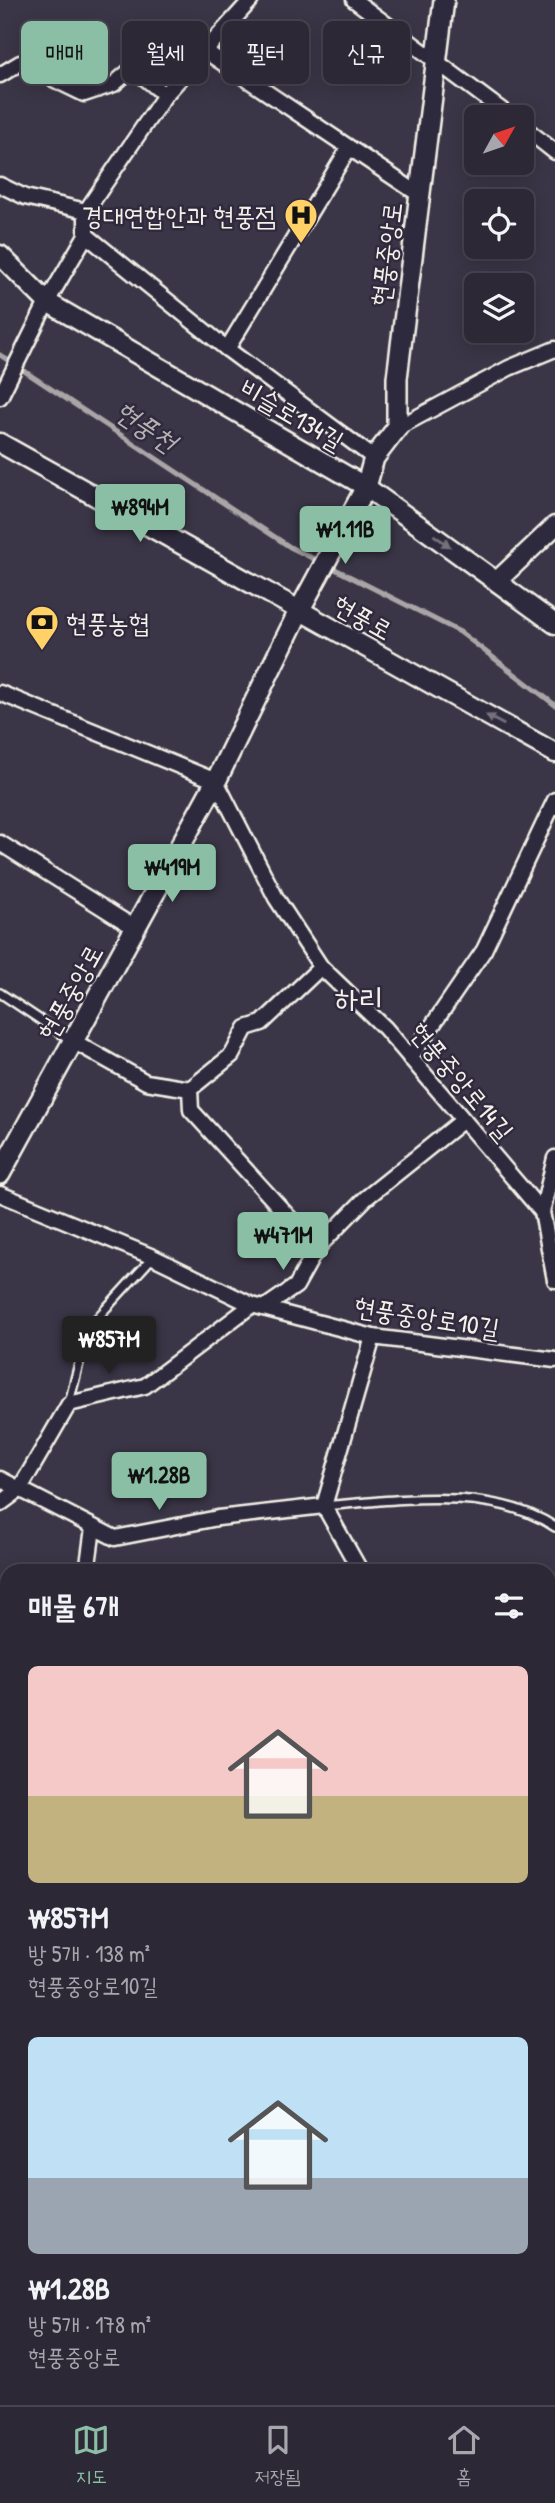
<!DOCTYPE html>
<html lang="ko">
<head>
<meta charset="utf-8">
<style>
  :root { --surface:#2c2835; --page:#34303d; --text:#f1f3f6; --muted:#a6a6ad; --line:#484450; --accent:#8abfa5 }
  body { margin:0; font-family:"Patrick Hand","Poor Story",sans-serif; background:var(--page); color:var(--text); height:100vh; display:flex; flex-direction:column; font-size:26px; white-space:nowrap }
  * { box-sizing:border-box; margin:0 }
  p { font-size:23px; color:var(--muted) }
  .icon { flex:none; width:38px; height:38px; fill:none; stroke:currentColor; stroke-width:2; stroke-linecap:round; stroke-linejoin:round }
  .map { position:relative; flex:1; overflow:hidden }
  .panel { position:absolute; left:0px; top:1564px; width:556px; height:842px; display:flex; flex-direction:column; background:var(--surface); border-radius:21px 21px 0 0; box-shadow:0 4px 18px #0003,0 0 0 2px var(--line) }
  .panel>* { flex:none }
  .hud { position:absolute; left:21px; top:21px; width:514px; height:63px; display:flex; gap:14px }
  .needle { width:46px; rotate:50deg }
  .buttons { position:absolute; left:464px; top:105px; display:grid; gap:14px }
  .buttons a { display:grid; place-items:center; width:70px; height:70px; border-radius:10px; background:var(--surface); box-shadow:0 4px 18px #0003,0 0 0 2px var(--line); font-size:35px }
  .price { position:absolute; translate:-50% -60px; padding:0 16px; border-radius:7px; background:var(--accent); color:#111; font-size:23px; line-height:46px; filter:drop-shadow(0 2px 4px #0008) }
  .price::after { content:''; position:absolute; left:50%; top:42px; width:21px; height:16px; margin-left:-10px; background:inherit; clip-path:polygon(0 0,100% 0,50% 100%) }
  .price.active { background:#222; color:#fff }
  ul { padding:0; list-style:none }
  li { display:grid; align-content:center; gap:14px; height:371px; padding:0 28px }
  li span { display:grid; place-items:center; height:217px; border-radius:10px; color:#555 }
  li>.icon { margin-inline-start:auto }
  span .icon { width:126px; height:126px; fill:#fffc; stroke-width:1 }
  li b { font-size:30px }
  h2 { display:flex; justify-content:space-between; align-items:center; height:84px; padding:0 28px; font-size:30px }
  .tag { padding:0 24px; border-radius:10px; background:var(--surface); box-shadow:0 4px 18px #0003,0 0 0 2px var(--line); font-size:24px; line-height:63px }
  .tag.active { background:var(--accent); color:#111 }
  .menu { display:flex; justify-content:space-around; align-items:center; height:98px; border-top:2px solid var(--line); background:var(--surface); font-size:19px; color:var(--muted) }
  .menu a { display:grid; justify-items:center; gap:4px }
  .menu .active { color:var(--accent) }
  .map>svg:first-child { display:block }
</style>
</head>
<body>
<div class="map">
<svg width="555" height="2405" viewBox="0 0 555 2405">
  <rect width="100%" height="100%" fill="#3b3647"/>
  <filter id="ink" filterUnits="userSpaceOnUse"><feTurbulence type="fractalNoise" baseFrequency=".0143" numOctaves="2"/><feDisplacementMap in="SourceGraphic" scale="14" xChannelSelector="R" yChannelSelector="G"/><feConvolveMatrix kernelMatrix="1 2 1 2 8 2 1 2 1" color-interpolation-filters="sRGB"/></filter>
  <g filter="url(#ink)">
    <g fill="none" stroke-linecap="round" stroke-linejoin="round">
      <!-- stream -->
      <g stroke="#aaa6a7" stroke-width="5">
        <polyline points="0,355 290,547 320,562"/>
        <polyline points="329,566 460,632 555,705"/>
      </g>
      <defs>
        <g id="service">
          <polyline points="0,993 72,1041"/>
          <polyline points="69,1403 88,1328 153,1257"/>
          <path d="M324 1506C396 1500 493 1485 555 1527"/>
        </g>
        <g id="minor">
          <polyline points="354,0 511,117"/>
          <polyline points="205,51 420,195"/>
          <polyline points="0,75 20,63 84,94 114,84 133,68 165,95"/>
          <polyline points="522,126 555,152"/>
          <polyline points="0,185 25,197 86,211"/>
          <polyline points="86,235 227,349 374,458"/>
          <polyline points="227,349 349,148"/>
          <polyline points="0,397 47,302 86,235 86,211 165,95 251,0"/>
          <polyline points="397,428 509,368 555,349"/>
          <polyline points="0,693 216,781 276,898 321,967 385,1028 542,1212 555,1280"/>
          <polyline points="0,843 135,928"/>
          <polyline points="73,1041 146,1082 190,1089 191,1110 317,1248 366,1198 462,1121"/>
          <polyline points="410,1058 484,950 555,800"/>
          <polyline points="190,1089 232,1055 246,1028 262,1023 321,967"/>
          <polyline points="0,1194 153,1257 252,1305 373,1337 555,1360"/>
          <polyline points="542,1212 555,1158"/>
          <polyline points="264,1308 296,1286 317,1248"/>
          <polyline points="0,1479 115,1538 218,1518 324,1506"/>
          <polyline points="0,1504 19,1490 69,1404 145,1386 252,1305"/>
          <polyline points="87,1572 93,1528"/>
          <polyline points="361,1572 324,1506 373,1337"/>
          <polyline points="550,1656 555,1658"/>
          <polyline points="313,2399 316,2405"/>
        </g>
        <g id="tertiary">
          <polyline points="0,255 47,302 366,487 555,624"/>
          <polyline points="0,443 555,753"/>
          <polyline points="498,580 555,526"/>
          <polyline points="0,1761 7,1761"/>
          <polyline points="550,1816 555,1817"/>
        </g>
        <g id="secondary">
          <polyline points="0,1174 216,781 299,611 366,487 374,458 397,428 397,378 444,0"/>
          <polyline points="550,1963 555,1962"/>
          <polyline points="0,2175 7,2171"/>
        </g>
      </defs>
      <!-- service casing -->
      <use href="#service" stroke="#f4f1e8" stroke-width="12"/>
      <!-- minor casing -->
      <use href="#minor" stroke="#f4f1e8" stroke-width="19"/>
      <!-- tertiary casing -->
      <use href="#tertiary" stroke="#f4f1e8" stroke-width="23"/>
      <!-- secondary casing -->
      <use href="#secondary" stroke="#f4f1e8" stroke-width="24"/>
      <!-- service -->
      <use href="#service" stroke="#2f2a3d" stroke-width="7"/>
      <!-- minor -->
      <use href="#minor" stroke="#2f2a3d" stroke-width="14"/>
      <!-- tertiary -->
      <use href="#tertiary" stroke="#2f2a3d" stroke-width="18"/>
      <!-- secondary -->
      <use href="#secondary" stroke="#2f2a3d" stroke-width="19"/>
    </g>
    <!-- one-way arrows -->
    <defs><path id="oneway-solid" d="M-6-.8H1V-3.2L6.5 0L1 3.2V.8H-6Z" transform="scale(1.75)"/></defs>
    <g fill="#747079">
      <use href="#oneway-solid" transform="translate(442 541) rotate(35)"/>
      <use href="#oneway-solid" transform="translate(495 720) rotate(-151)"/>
    </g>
  </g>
  <!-- icons -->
  <defs>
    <symbol id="hospital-pin" viewBox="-11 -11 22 30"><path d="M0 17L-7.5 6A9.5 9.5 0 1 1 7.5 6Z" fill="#ffd166" stroke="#2f2a3d"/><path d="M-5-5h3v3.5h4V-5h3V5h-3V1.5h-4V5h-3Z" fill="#111"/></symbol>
    <symbol id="bank-pin" viewBox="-11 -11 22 30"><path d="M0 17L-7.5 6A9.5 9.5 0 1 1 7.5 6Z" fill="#ffd166" stroke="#2f2a3d"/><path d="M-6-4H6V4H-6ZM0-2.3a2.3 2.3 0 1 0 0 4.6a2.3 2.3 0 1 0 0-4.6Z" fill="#111"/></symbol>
  </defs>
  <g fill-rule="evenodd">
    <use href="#hospital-pin" x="282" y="196" width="38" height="52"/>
    <use href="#bank-pin" x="23" y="603" width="38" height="52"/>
  </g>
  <g text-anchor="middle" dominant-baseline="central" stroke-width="5" stroke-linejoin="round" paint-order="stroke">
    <!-- poi labels -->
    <g font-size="26" fill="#f4f1e8" stroke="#2f2a3d" text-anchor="end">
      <text x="276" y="215">경대연합안과 현풍점</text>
      <text x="66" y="622" text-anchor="start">현풍농협</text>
    </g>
    <!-- street labels -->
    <g font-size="26" fill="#f4f1e8" stroke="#2f2a3d">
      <text transform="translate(386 254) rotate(-83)">현풍중앙로</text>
      <text transform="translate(292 414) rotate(30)">비슬로134길</text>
      <text transform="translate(363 617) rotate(29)">현풍로</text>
      <text transform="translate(70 992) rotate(-61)">현풍중앙로</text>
      <text transform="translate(462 1081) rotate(50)">현풍중앙로14길</text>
      <text transform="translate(427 1317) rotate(9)">현풍중앙로10길</text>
    </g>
    <!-- water labels -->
    <g font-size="28" font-style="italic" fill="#b6b2b2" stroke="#2f2a3d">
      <text transform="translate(146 426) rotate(34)">현풍천</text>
    </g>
    <!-- quarter labels -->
    <g font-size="30" fill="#f4f1e8" stroke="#2f2a3d">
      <text x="359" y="998">하리</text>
    </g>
  </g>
</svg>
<div class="buttons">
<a><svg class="needle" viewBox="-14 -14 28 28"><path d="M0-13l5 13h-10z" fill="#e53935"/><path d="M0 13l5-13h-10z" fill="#a6a6ad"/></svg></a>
<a><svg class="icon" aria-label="locate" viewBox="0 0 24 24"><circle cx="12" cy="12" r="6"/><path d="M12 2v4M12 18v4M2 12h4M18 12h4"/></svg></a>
<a><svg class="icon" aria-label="layers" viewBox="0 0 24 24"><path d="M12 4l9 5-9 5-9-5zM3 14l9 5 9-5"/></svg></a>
</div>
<b class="price" style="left:140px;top:544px">₩894M</b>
<b class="price" style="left:345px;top:566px">₩1.11B</b>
<b class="price" style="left:172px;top:904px">₩419M</b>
<b class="price" style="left:283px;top:1272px">₩471M</b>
<b class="price active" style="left:109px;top:1376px">₩857M</b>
<b class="price" style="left:159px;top:1512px">₩1.28B</b>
<div class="hud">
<a class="tag active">매매</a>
<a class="tag">월세</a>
<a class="tag">필터</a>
<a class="tag">신규</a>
</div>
<section class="panel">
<h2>매물 6개<svg class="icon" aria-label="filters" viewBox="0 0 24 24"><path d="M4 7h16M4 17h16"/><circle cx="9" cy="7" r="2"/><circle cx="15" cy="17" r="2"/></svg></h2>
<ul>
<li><span style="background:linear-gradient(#f6c9c9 60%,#c2b280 0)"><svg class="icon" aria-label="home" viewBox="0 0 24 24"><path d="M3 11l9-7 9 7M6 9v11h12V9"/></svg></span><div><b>₩857M</b><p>방 5개 · 138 m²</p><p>현풍중앙로10길</p></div></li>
<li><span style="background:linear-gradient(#bfe0f5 65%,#9aa5b1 0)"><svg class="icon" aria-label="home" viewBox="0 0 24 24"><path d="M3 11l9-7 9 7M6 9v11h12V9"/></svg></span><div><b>₩1.28B</b><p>방 5개 · 178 m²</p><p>현풍중앙로</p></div></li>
</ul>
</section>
</div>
<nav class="menu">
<a class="active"><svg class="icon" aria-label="map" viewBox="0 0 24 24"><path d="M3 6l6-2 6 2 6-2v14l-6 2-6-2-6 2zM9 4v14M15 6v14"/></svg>지도</a>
<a><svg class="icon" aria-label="saved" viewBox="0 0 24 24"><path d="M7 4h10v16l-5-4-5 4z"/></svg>저장됨</a>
<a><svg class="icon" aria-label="home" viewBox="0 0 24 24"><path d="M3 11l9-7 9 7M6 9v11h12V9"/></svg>홈</a>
</nav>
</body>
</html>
